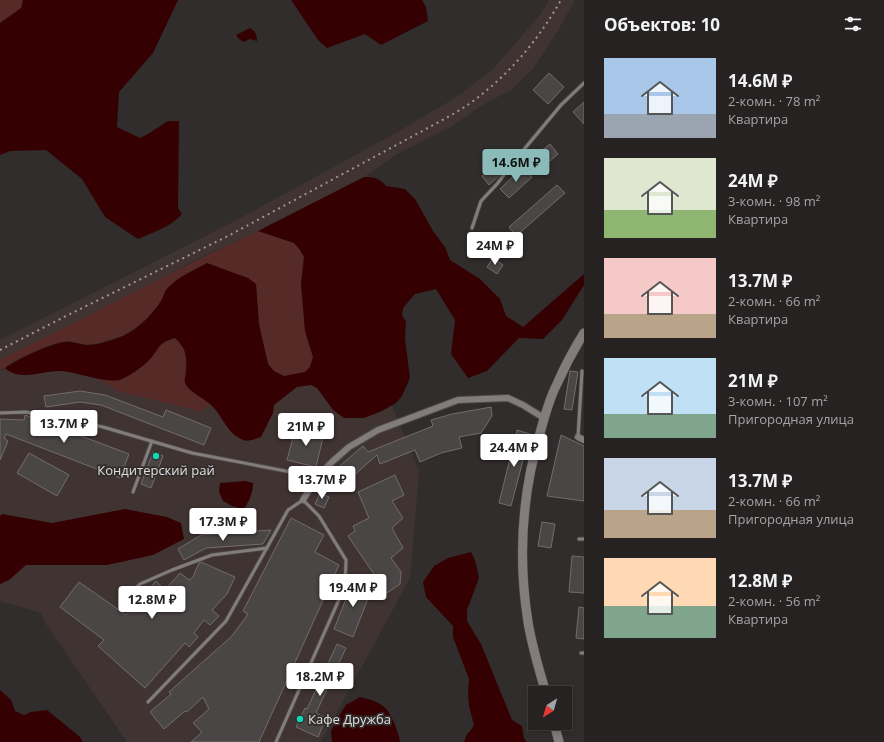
<!DOCTYPE html>
<html lang="ru">
<head>
<meta charset="utf-8">
<style>
  :root { --surface:#252221; --page:#2d2a2a; --text:#f1f3f6; --muted:#a3a4a5; --line:#423f3f; --accent:#8bbbb9 }
  body { margin:0; font-family:"Open Sans",sans-serif; background:var(--page); color:var(--text); height:100vh; display:flex; flex-direction:column; font-size:15px; white-space:nowrap }
  * { box-sizing:border-box; margin:0 }
  p { font-size:13px; color:var(--muted) }
  .icon { flex:none; width:22px; height:22px; fill:none; stroke:currentColor; stroke-width:2; stroke-linecap:round; stroke-linejoin:round }
  .map { position:relative; flex:1; overflow:hidden }
  .panel { display:flex; flex-direction:column; background:var(--surface); width:300px }
  .panel>* { flex:none }
  .needle { width:26px; rotate:217deg }
  .fabs { position:absolute; left:528px; top:686px; display:grid; gap:8px }
  .fabs a { display:grid; place-items:center; width:44px; height:44px; border-radius:0px; background:var(--surface); box-shadow:0 2px 6px #0003,0 0 0 1px var(--line); font-size:20px }
  .price { position:absolute; translate:-50% -34px; padding:0 9px; border-radius:4px; background:#fff; color:#222; font-size:13px; line-height:26px; filter:drop-shadow(0 1px 2px #0008) }
  .price::after { content:''; position:absolute; left:50%; top:24px; width:12px; height:9px; margin-left:-6px; background:inherit; clip-path:polygon(0 0,100% 0,50% 100%) }
  .price.selected { background:var(--accent); color:#111 }
  ul { padding:0; list-style:none }
  li { display:flex; align-items:center; gap:12px; height:100px; padding:0 20px }
  li span { display:grid; place-items:center; flex:none; width:112px; height:80px; border-radius:0px; color:#555 }
  li>.icon { margin-inline-start:auto }
  span .icon { width:48px; height:48px; fill:#fffc; stroke-width:1 }
  li b { font-size:17px }
  h2 { display:flex; justify-content:space-between; align-items:center; height:48px; padding:0 20px; font-size:17px }
  main { display:flex; flex:1; min-height:0 }
  .map>svg:first-child { display:block }
</style>
</head>
<body>
<main>
<div class="map">
<svg width="584" height="742" viewBox="0 0 584 742">
  <rect width="100%" height="100%" fill="#312d2c"/>
  <!-- built -->
  <g fill="#403433">
    <polygon points="549,0 575,0 560,27 533,69 511,90 484,104 452,126 397,154 364,177 258,231 201,257 57,332 0,360 0,340 237,220 401,130 460,95 493,69 540,15"/>
    <polygon points="40,360 317,374 386,391 419,471 410,578 321,742 127,742 46,624 41,613 0,601 0,371"/>
  </g>
  <!-- green -->
  <g fill="#562a26">
    <polygon points="0,0 23,0 21,8 0,23"/>
    <path d="M258 231 294 243 300 250 304 257 301 284 305 331 313 357 310 367 305 372 284 376 274 371 268 364 259 324 256 284 166 290 161 302 147 318 137 327 122 336 99 343 87 345 67 341 47 346 14 361 5 368 0 370V360C86 318 170 271 258 231Z"/>
    <polygon points="175,338 185,350 186,366 185,383 188,388 211,404 200,411 118,391 98,379 121,380 138,370 151,357 161,344"/>
  </g>
  <!-- water -->
  <g fill="#350002">
    <path d="M23 0H178L153 53 119 92 117 127 140 138 148 134 168 121H179L178 208 182 214C171 227 153 232 138 239L105 217 82 179 46 150 10 151 0 155V23L21 8Z"/>
    <polygon points="291,0 422,0 426,7 428,21 381,45 365,34 327,48 318,40"/>
    <path d="M250 28C255 31 257 35 257 41L250 39 244 42 239 39 236 35Z"/>
    <path d="M364 177C374 177 380 178 386 186L405 189 415 199 433 231 445 247 450 260 480 279 500 299 506 316 523 327 584 274V285L562 320 543 339 519 338 487 371 468 378 451 354 455 320 436 289 415 294 403 308 402 315 406 322 405 339 410 378 402 396 396 403 382 411 364 418H344L333 410 317 388 311 385 297 387 274 405 273 413 261 437C255 439 247 443 241 439 226 432 223 416 211 405 205 399 188 391 185 383 184 380 186 375 186 371 187 356 186 348 175 338 160 342 160 346 152 357 144 366 133 374 122 379 111 385 76 372 62 371 47 370 26 379 13 373 10 372 7 370 5 368 16 360 53 342 66 342 73 341 80 345 87 345 98 345 113 340 123 336 138 329 152 315 161 301 163 298 164 293 166 290 176 277 193 271 207 263L248 278 256 284 259 324 268 364 274 371 284 376 305 372 310 367 313 357 305 331 301 284 304 257 300 250 294 243 258 231Z"/>
    <path d="M245 481 253 483C253 493 249 501 244 509L232 506 223 501 219 492 220 483Z"/>
    <polygon points="125,509 167,517 181,523 184,539 153,555 107,565 26,565 9,580 0,584 0,516 2,514 52,523"/>
    <polygon points="471,552 475,560 479,578 467,610 467,621 481,644 512,720 522,726 524,738 527,742 464,742 467,734 471,730 474,725 469,706 468,694 469,679 453,637 453,626 426,597 423,582 434,566 448,558"/>
    <polygon points="0,690 11,700 15,711 24,715 31,712 47,710 80,737 83,742 0,742"/>
    <path d="M360 697C367 699 378 701 384 707 391 712 399 733 400 742H332L331 731 339 716 346 705Z"/>
  </g>
  <!-- building -->
  <g fill="#4b4646" stroke="#726c6b">
    <polygon points="549,73 564,87 548,104 533,90"/>
    <polygon points="584,102 584,124 573,112"/>
    <polygon points="550,144 558,154 550,161 541,151"/>
    <polygon points="493,167 500,175 489,185 482,176"/>
    <polygon points="523,167 532,177 509,198 500,189"/>
    <polygon points="557,185 565,193 516,236 509,227"/>
    <polygon points="493,258 503,265 497,274 487,267"/>
    <polygon points="570,371 578,372 572,410 564,409"/>
    <polygon points="80,391 105,395 163,417 166,410 211,428 204,445 101,405 80,402 46,407 44,396"/>
    <polygon points="491,407 492,416 481,433 459,437 462,448 441,453 420,462 415,450 380,464 377,455 345,483 334,471 363,446 368,452 433,426 431,420 452,414"/>
    <polygon points="25,415 129,454 120,478 6,434 4,438 8,441 0,460 0,419 24,420"/>
    <polygon points="296,426 324,433 316,467 287,460"/>
    <polygon points="517,430 530,434 511,506 499,503"/>
    <polygon points="561,435 584,446 584,501 547,496"/>
    <polygon points="153,452 163,456 151,488 141,484"/>
    <polygon points="29,453 69,475 57,496 17,473"/>
    <polygon points="395,475 404,495 392,501 403,518 392,528 403,548 391,558 401,572 400,584 387,593 348,536 355,531 353,526 369,518 358,492"/>
    <polygon points="320,493 329,497 324,508 315,504"/>
    <polygon points="291,518 324,535 315,552 339,565 259,742 191,742 202,732 193,723 209,709 203,697 187,712 185,711 164,729 150,712 171,694 169,692 232,636 248,614 243,611"/>
    <polygon points="542,522 555,524 551,548 538,546"/>
    <polygon points="271,530 263,544 206,548 184,560 178,549 201,535"/>
    <polygon points="572,556 584,557 584,593 569,592"/>
    <polygon points="201,562 235,577 227,594 212,610 219,616 210,625 204,620 194,633 198,637 189,647 185,643 145,688 98,646 104,640 60,607 79,582 126,615 156,581 165,590 180,573 189,580 193,577 199,563"/>
    <polygon points="354,579 373,586 353,637 334,629"/>
    <polygon points="579,607 584,608 584,639 576,638"/>
    <polygon points="337,644 346,648 316,713 326,718 318,737 296,727 305,708 307,709"/>
  </g>
  <g fill="none" stroke-linecap="round" stroke-linejoin="round">
    <defs>
      <g id="lane">
        <polyline points="472,228 481,201 497,184 516,159 561,105 584,83"/>
        <polyline points="0,413 26,412 103,427 192,453 317,477"/>
        <polyline points="578,437 582,371"/>
        <polyline points="133,492 152,441"/>
        <polyline points="579,539 584,539"/>
        <polyline points="121,602 140,584 172,570 212,555 267,548"/>
        <polyline points="581,653 584,653"/>
        <polyline points="148,702 226,621 288,510 303,500 319,516 346,560 345,586 276,742"/>
      </g>
      <g id="street">
        <polyline points="578,437 584,440"/>
        <polyline points="303,500 317,477 333,461 349,447 378,430 458,400 508,398 523,405 544,418"/>
      </g>
      <g id="secondary">
        <path d="M546 693C539 670 532 646 528 622 518 559 522 494 540 433 545 416 549 399 557 384 565 366 574 349 584 333"/>
        <polyline points="554,723 559,742"/>
      </g>
    </defs>
    <!-- lane casing -->
    <use href="#lane" stroke="#4d4948" stroke-width="4.5"/>
    <!-- street casing -->
    <use href="#street" stroke="#4d4948" stroke-width="8"/>
    <!-- secondary casing -->
    <use href="#secondary" stroke="#4d4948" stroke-width="10"/>
    <!-- lane -->
    <use href="#lane" stroke="#827c7c" stroke-width="3"/>
    <!-- street -->
    <use href="#street" stroke="#827c7c" stroke-width="6"/>
    <!-- secondary -->
    <use href="#secondary" stroke="#827c7c" stroke-width="9"/>
    <!-- rail -->
    <path stroke="#9a9696" stroke-width="2" stroke-dasharray="2 4" stroke-linecap="butt" d="M0 350 64 317 228 236 437 123C448 117 459 111 469 104 508 76 537 42 561 0"/>
  </g>
  <!-- markers -->
  <g fill="#12d5b4" stroke="#312d2c" stroke-width="1.5">
    <circle cx="156" cy="456" r="4"/>
    <circle cx="300" cy="719" r="4"/>
  </g>
  <g text-anchor="middle" dominant-baseline="central" stroke-width="3.5" stroke-linejoin="round" paint-order="stroke">
    <!-- poi labels -->
    <g font-size="13" fill="#e0dddd" stroke="#312d2c">
      <text x="156" y="470">Кондитерский рай</text>
      <text x="308" y="719" text-anchor="start">Кафе Дружба</text>
    </g>
  </g>
</svg>
<div class="fabs">
<a><svg class="needle" viewBox="-14 -14 28 28"><path d="M0-13l5 13h-10z" fill="#e53935"/><path d="M0 13l5-13h-10z" fill="#a3a4a5"/></svg></a>
</div>
<b class="price selected" style="left:516px;top:183px">14.6M ₽</b>
<b class="price" style="left:495px;top:266px">24M ₽</b>
<b class="price" style="left:64px;top:444px">13.7M ₽</b>
<b class="price" style="left:306px;top:447px">21M ₽</b>
<b class="price" style="left:514px;top:468px">24.4M ₽</b>
<b class="price" style="left:322px;top:500px">13.7M ₽</b>
<b class="price" style="left:223px;top:542px">17.3M ₽</b>
<b class="price" style="left:353px;top:608px">19.4M ₽</b>
<b class="price" style="left:152px;top:620px">12.8M ₽</b>
<b class="price" style="left:320px;top:697px">18.2M ₽</b>
</div>
<section class="panel">
<h2>Объектов: 10<svg class="icon" aria-label="filters" viewBox="0 0 24 24"><path d="M4 7h16M4 17h16"/><circle cx="9" cy="7" r="2"/><circle cx="15" cy="17" r="2"/></svg></h2>
<ul>
<li><span style="background:linear-gradient(#a9c7e8 70%,#9aa5b1 0)"><svg class="icon" aria-label="home" viewBox="0 0 24 24"><path d="M3 11l9-7 9 7M6 9v11h12V9"/></svg></span><div><b>14.6M ₽</b><p>2-комн. · 78 m²</p><p>Квартира</p></div></li>
<li><span style="background:linear-gradient(#dfe7d0 65%,#8fb573 0)"><svg class="icon" aria-label="home" viewBox="0 0 24 24"><path d="M3 11l9-7 9 7M6 9v11h12V9"/></svg></span><div><b>24M ₽</b><p>3-комн. · 98 m²</p><p>Квартира</p></div></li>
<li><span style="background:linear-gradient(#f6c9c9 70%,#b9a48a 0)"><svg class="icon" aria-label="home" viewBox="0 0 24 24"><path d="M3 11l9-7 9 7M6 9v11h12V9"/></svg></span><div><b>13.7M ₽</b><p>2-комн. · 66 m²</p><p>Квартира</p></div></li>
<li><span style="background:linear-gradient(#bfe0f5 70%,#7fa58c 0)"><svg class="icon" aria-label="home" viewBox="0 0 24 24"><path d="M3 11l9-7 9 7M6 9v11h12V9"/></svg></span><div><b>21M ₽</b><p>3-комн. · 107 m²</p><p>Пригородная улица</p></div></li>
<li><span style="background:linear-gradient(#c9d6e8 65%,#b9a48a 0)"><svg class="icon" aria-label="home" viewBox="0 0 24 24"><path d="M3 11l9-7 9 7M6 9v11h12V9"/></svg></span><div><b>13.7M ₽</b><p>2-комн. · 66 m²</p><p>Пригородная улица</p></div></li>
<li><span style="background:linear-gradient(#ffd9b3 60%,#7fa58c 0)"><svg class="icon" aria-label="home" viewBox="0 0 24 24"><path d="M3 11l9-7 9 7M6 9v11h12V9"/></svg></span><div><b>12.8M ₽</b><p>2-комн. · 56 m²</p><p>Квартира</p></div></li>
</ul>
</section>
</main>
</body>
</html>
